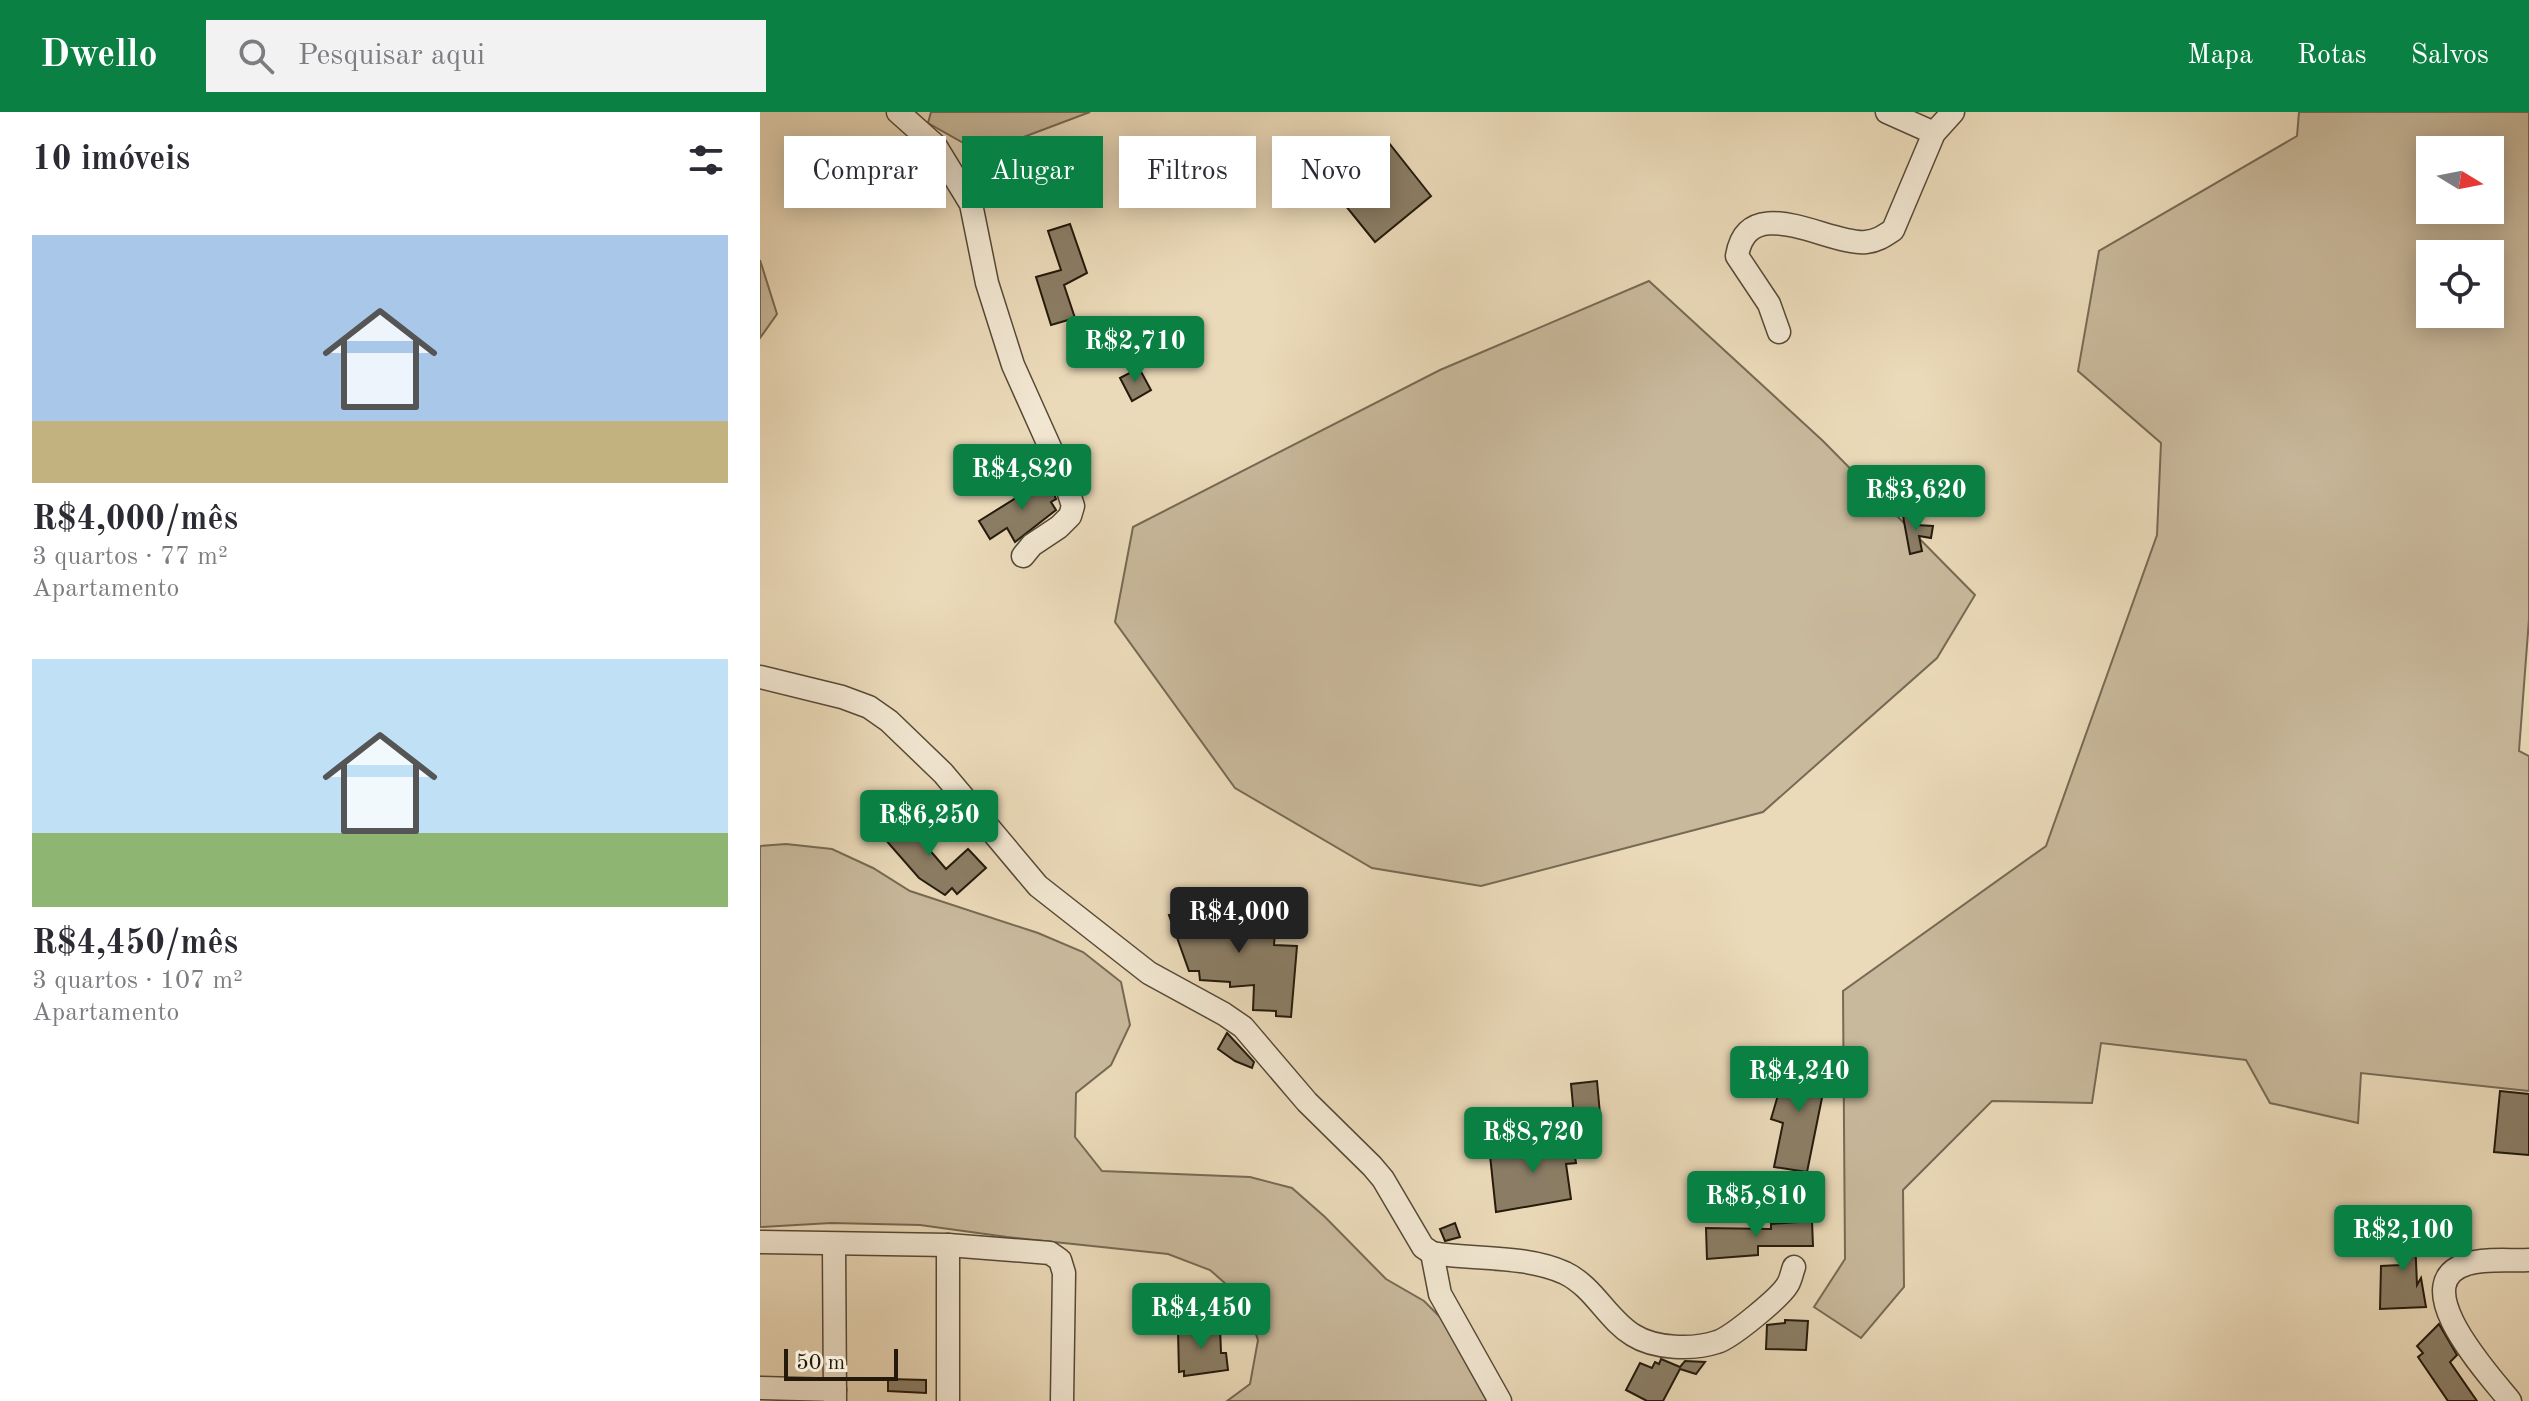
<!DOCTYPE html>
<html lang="pt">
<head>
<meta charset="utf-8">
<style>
  :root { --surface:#fff; --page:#f2f2f3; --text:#2b2b33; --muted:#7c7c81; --accent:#0b8043 }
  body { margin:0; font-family:"Old Standard TT",serif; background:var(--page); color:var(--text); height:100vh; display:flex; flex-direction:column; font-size:30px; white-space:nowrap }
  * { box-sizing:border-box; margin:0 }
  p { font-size:26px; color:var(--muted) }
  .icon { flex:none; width:44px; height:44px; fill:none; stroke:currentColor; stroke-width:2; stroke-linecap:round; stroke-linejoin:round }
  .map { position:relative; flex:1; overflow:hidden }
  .side { display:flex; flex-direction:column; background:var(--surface); width:760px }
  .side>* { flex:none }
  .hud { position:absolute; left:24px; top:24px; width:760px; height:72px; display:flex; gap:16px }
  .needle { width:52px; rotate:100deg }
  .controls { position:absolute; left:1656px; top:24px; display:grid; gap:16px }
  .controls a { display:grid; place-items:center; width:88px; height:88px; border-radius:0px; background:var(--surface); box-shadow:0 4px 20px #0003; font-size:40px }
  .scale { position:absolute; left:24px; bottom:20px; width:114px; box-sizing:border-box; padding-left:8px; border:4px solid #241a0c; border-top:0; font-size:22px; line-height:28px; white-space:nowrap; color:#241a0c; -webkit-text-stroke:6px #f2e7d2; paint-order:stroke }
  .price { position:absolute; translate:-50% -68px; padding:0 18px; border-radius:8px; background:var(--accent); color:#fff; font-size:26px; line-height:52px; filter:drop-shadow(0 2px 4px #0008) }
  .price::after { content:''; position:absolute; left:50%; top:48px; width:24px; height:18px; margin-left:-12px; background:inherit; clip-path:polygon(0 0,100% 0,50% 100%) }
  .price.on { background:#222; color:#fff }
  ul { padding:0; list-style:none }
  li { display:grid; align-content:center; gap:16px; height:424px; padding:0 32px }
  li span { display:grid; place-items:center; height:248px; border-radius:0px; color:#555 }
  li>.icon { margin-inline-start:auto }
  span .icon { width:144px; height:144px; fill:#fffc; stroke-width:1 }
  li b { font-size:34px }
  h2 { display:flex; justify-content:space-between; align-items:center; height:96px; padding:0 32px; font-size:34px }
  .pill { padding:0 28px; border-radius:0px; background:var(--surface); box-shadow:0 4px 20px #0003; font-size:28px; line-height:72px }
  .pill.on { background:var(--accent); color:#fff }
  header { display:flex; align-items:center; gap:48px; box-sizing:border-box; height:112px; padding:0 40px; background:var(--accent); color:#fff }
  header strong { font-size:38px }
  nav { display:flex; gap:44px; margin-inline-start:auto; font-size:28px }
  .search { width:560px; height:72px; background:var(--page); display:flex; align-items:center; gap:20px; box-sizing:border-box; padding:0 28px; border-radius:0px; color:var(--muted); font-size:30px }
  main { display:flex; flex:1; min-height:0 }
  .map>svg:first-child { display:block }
</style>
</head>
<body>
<header>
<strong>Dwello</strong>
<div class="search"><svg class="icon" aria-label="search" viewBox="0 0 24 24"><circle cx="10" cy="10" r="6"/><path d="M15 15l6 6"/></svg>Pesquisar aqui</div>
<nav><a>Mapa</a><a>Rotas</a><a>Salvos</a></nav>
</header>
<main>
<section class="side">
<h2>10 imóveis<svg class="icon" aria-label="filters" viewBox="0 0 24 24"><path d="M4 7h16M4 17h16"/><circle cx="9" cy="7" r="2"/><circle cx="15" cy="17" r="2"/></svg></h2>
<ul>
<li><span style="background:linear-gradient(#a9c7e8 75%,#c2b280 0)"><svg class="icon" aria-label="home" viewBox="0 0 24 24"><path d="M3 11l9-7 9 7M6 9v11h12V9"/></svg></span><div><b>R$4,000/mês</b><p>3 quartos · 77 m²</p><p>Apartamento</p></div></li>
<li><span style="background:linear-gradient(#bfe0f5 70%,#8fb573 0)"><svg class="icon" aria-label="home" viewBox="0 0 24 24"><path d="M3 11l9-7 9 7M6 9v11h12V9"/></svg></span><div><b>R$4,450/mês</b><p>3 quartos · 107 m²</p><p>Apartamento</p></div></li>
</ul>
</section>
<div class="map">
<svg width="1769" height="1289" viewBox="0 0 1769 1289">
  <rect width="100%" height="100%" fill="#ebdab9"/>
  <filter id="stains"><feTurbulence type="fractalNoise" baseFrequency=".0025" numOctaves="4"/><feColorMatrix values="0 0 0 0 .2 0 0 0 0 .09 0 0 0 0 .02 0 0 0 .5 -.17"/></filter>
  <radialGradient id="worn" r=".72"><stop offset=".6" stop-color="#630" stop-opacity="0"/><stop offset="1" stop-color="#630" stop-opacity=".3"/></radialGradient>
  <!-- green -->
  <g fill="#c9b99c" stroke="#766a54" stroke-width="2" fill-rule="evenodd">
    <polygon points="171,0 330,0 221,41 168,11"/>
    <path d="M1539 0H1769V507L1759 639 1769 644V979L1601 961 1598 1011 1510 991 1486 948 1341 931 1332 991 1232 989 1143 1078 1144 1175 1101 1226 1054 1195 1085 1147 1083 879 1286 734 1397 423 1401 331 1318 259 1339 139 1537 24ZM1670 38H1730V98H1670ZM1670 142H1730V202H1670Z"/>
    <polygon points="0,148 17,202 0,226"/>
    <polygon points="889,169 1063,329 1215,483 1177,546 1003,700 721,774 612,756 475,676 355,510 373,415 680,258"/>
    <polygon points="26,732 72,737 113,756 150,779 278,821 323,840 361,870 370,913 351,953 316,981 315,1025 342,1059 490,1065 532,1076 565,1105 626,1167 664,1189 685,1210 737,1289 467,1289 490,1272 498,1228 483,1187 450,1158 408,1142 247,1125 160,1113 71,1111 0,1115 0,734"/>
  </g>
  <!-- building -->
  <g fill="#8b7e66" stroke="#241a0c" stroke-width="2">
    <polygon points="629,31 671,84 615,130 572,77"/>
    <polygon points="250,49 259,70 246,76 236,55"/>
    <polygon points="310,112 327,161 304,173 315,206 291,213 276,165 301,158 288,119"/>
    <polygon points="338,212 348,230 336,239 325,218"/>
    <polygon points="379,256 391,278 372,289 360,266"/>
    <polygon points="288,366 296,387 291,390 296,398 255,430 247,416 230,427 219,409"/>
    <polygon points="1155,401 1157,413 1173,414 1171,426 1159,424 1162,439 1150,442 1143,404"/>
    <polygon points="135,698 186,757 208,737 226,756 197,782 192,776 185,783 159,766 117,718 125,710 123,708"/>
    <polygon points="451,797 452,799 477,798 478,805 516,808 514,833 537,834 531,905 516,904 516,899 493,898 494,873 470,875 470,870 440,868 439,859 429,859 409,803"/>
    <polygon points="467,921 494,950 492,956 475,949 458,937"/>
    <polygon points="1028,949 1068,956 1047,1060 1014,1055 1023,1011 1011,1007"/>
    <polygon points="837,969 840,1002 814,1005 811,972"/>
    <polygon points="1740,979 1769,982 1769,1043 1734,1040"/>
    <polygon points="812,1024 816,1051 806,1052 811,1087 736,1100 730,1043 796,1031 795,1026"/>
    <polygon points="1654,1103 1657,1173 1661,1166 1666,1195 1620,1197 1621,1154 1640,1153 1638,1104"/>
    <polygon points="1052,1109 1053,1134 998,1134 998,1143 947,1147 946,1116 1011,1117 1011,1112"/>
    <polygon points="695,1111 700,1125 685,1129 680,1117"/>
    <polygon points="1025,1208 1048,1209 1046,1238 1006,1237 1007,1213 1025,1211"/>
    <polygon points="1679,1212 1697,1243 1690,1250 1717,1289 1688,1289 1658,1245 1663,1241 1657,1234"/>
    <polygon points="460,1215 461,1241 466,1241 468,1258 424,1264 424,1259 419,1260 418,1219 422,1219 422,1216"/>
    <polygon points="901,1247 920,1255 925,1249 945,1250 936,1262 920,1257 903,1289 887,1289 866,1278 880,1251 892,1256 895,1250 899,1252"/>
    <polygon points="128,1267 166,1268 166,1281 128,1279"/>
  </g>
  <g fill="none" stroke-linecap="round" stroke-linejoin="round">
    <defs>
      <g id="minor">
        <polyline points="138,0 175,33 211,92 227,171 253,253 305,369 313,394 310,404 299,415 272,433 263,444"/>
        <polyline points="1127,0 1174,21"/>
        <path d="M1019 220 1009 192 977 144C988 77 1070 134 1106 130 1117 129 1124 124 1133 118L1174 21 1193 0"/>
        <path d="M0 565 82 585 109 595 129 609 183 661 278 774 389 861 464 902 483 915 547 990 612 1054 623 1067 663 1135 672 1141C715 1148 765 1143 805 1161 834 1175 847 1207 873 1223 895 1237 933 1238 957 1230 971 1226 1021 1185 1028 1172 1031 1167 1032 1160 1034 1155"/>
        <polyline points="0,1130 188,1133 290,1141 300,1148 304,1161 302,1289"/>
        <polyline points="74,1132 75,1289"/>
        <polyline points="672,1141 680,1182 740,1289"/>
        <polyline points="0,1276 75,1278"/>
        <polyline points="188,1289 188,1133"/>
        <path d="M1750 1289C1731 1265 1643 1171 1707 1152 1725 1146 1750 1149 1769 1148"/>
      </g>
    </defs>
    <!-- minor casing -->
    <use href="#minor" stroke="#564a37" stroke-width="25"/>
    <!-- minor -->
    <use href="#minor" stroke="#f2e7d2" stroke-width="22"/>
  </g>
  <rect width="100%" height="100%" filter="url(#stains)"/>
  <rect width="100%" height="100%" fill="url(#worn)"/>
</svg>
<div class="controls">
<a><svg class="needle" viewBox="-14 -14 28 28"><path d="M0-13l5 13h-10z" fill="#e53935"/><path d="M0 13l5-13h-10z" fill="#7c7c81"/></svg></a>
<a><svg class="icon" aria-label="locate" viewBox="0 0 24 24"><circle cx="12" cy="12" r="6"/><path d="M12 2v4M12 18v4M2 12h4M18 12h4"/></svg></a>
</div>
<div class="scale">50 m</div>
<b class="price" style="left:375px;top:272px">R$2,710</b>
<b class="price" style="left:262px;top:400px">R$4,820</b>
<b class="price" style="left:1156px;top:421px">R$3,620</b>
<b class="price" style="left:169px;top:746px">R$6,250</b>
<b class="price on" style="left:479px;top:843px">R$4,000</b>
<b class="price" style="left:1039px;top:1002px">R$4,240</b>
<b class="price" style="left:773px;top:1063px">R$8,720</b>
<b class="price" style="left:996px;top:1127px">R$5,810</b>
<b class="price" style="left:1643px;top:1161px">R$2,100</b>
<b class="price" style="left:441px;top:1239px">R$4,450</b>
<div class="hud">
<a class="pill">Comprar</a>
<a class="pill on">Alugar</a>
<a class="pill">Filtros</a>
<a class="pill">Novo</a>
</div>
</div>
</main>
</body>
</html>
